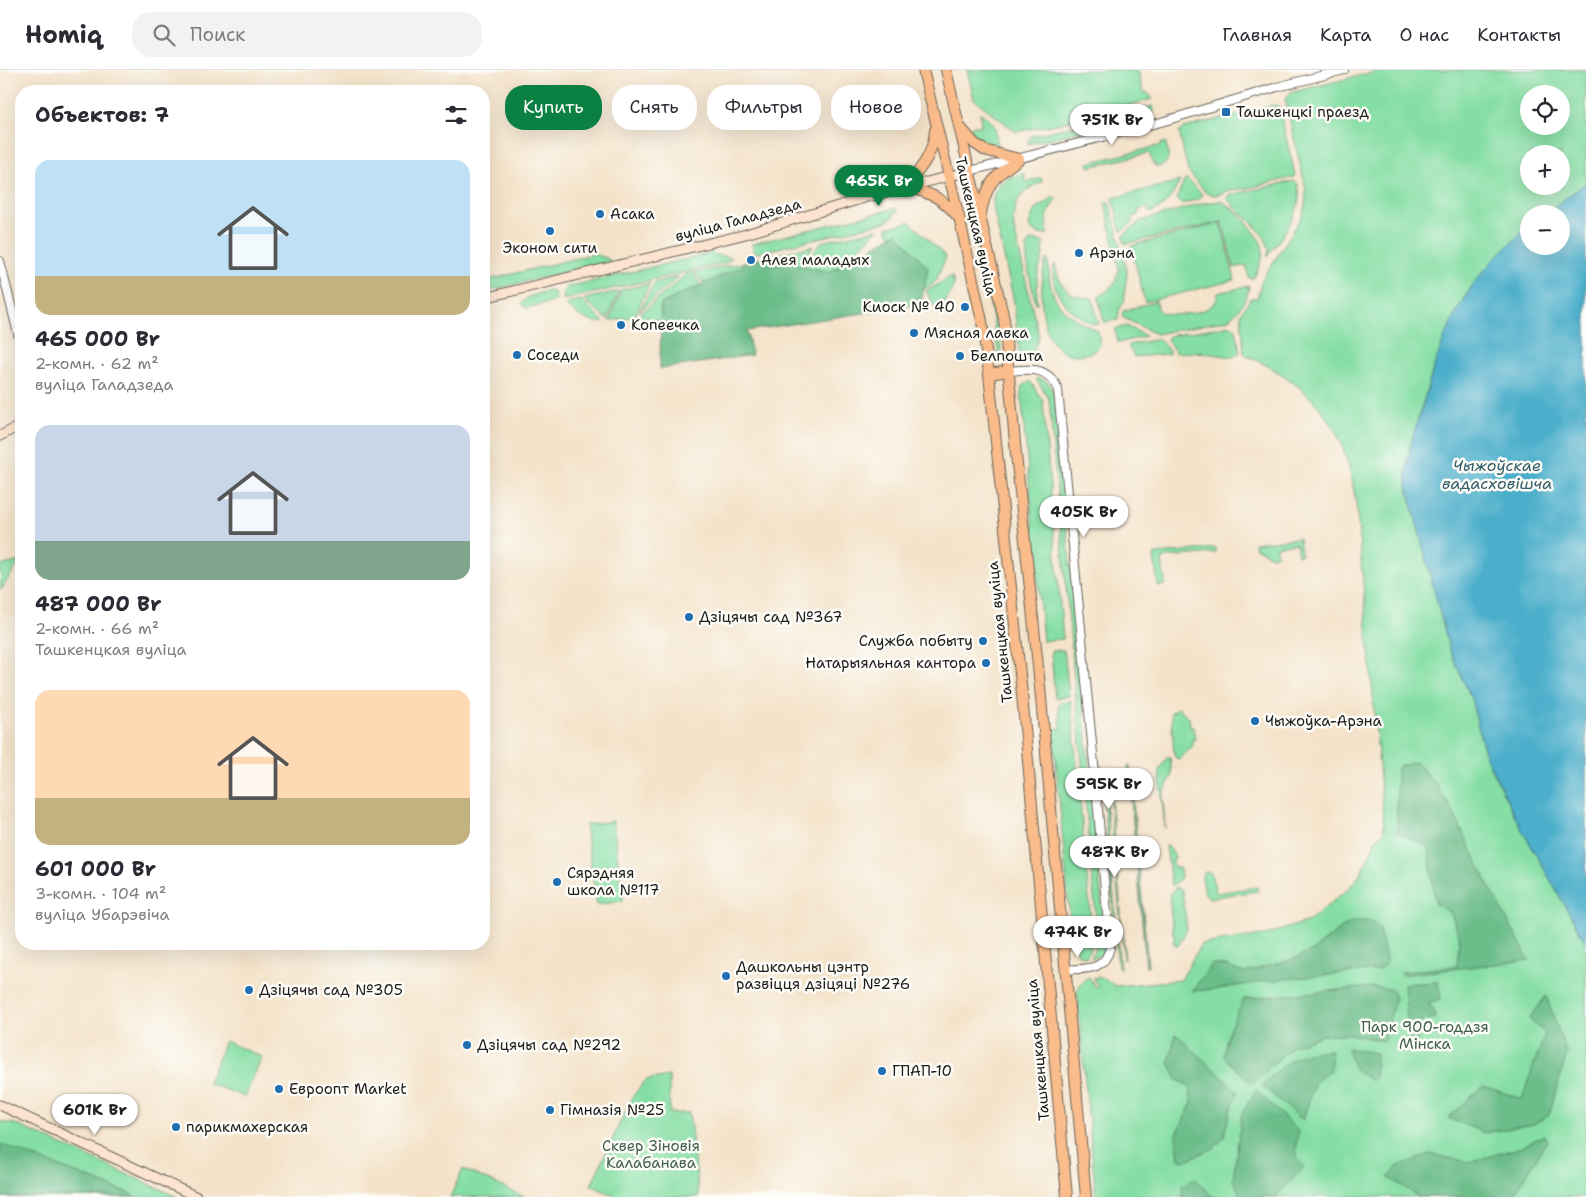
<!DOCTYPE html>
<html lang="ru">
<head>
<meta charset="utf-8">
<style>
  :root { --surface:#fff; --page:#f2f2f3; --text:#2b2b33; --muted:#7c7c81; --line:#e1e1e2; --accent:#0b8043 }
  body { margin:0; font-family:"Shantell Sans",sans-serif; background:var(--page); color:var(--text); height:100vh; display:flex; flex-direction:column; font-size:19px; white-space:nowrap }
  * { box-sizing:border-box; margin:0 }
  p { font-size:16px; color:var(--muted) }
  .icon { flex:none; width:28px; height:28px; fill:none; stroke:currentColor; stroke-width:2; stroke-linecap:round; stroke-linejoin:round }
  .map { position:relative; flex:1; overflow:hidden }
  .sheet { position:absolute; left:15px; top:15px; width:475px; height:865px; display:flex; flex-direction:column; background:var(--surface); border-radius:20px; box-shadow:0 5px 20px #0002 }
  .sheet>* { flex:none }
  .top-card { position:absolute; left:505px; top:15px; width:475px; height:45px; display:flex; gap:10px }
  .buttons { position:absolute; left:1520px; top:15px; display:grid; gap:10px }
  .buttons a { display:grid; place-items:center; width:50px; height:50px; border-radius:50%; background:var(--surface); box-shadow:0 5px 20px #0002; font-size:25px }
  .price { position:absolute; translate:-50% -42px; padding:0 11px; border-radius:18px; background:#fff; color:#222; font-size:16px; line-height:32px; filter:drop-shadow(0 1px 2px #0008) }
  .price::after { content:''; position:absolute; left:50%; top:30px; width:15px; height:11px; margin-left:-8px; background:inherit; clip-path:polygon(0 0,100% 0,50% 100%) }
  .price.active { background:var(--accent); color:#fff }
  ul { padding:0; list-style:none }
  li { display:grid; align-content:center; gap:10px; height:265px; padding:0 20px }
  li span { display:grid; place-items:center; height:155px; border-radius:15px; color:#555 }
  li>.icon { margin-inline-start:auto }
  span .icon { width:90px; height:90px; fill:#fffc; stroke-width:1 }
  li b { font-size:21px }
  h2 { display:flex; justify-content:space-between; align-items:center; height:60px; padding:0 20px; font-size:21px }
  .pill { padding:0 18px; border-radius:20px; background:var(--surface); box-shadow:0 5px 20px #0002; font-size:18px; line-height:45px }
  .pill.active { background:var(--accent); color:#fff }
  header { display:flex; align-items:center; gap:30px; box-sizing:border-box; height:70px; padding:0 25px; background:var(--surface); border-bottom:1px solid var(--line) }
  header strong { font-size:24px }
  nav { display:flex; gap:28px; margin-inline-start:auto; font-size:18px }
  .search { width:350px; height:45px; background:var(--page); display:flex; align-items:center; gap:12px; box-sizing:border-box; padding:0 18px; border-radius:20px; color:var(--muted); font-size:19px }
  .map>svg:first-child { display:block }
</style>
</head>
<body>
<header>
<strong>Homiq</strong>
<div class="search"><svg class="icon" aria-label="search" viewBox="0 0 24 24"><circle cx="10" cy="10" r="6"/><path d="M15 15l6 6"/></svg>Поиск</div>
<nav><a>Главная</a><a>Карта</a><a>О нас</a><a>Контакты</a></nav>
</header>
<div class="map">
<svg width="1586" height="1127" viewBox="0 0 1586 1127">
  <rect width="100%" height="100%" fill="#fdfcf7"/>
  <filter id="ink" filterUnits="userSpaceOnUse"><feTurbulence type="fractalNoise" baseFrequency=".02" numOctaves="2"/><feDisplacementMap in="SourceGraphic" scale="10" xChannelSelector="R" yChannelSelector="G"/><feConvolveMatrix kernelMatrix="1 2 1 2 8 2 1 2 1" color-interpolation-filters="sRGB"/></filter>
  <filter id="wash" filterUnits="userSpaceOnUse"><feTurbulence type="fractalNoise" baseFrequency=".0096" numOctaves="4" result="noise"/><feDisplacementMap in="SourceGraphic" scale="20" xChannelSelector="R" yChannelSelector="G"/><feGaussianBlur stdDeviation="1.12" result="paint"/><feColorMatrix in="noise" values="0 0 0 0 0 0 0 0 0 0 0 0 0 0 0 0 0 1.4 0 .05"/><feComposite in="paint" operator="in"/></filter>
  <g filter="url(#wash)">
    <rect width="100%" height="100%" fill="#f4e3ca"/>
    <!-- green -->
    <g fill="#85dea4" stroke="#507d60" fill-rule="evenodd">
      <polygon points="967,0 1138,0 1143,22 1146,22 1151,26 1152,29 1061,53 1016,62 974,29"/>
      <path d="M1382 0H1586V113L1544 144H1529V157L1515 169 1465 226 1453 248 1434 296 1413 365 1406 401 1407 415 1449 578 1471 628 1482 673 1491 699 1521 758 1586 873V1127H1096L1077 925C1078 917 1081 911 1089 907L1095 917H1098L1093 908C1102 905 1108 910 1115 916L1181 910 1201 874 1269 864 1309 851 1349 818 1358 807 1368 789 1375 771 1384 761C1378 678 1370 595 1363 512 1358 466 1359 414 1340 371 1322 330 1287 303 1247 286L1244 283 1241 243 1251 228H1257L1262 210 1303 145 1305 137 1306 119 1285 30 1289 23ZM1529 24H1561V56H1529ZM1529 84H1561V116H1529Z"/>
      <polygon points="1274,35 1279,37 1295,105 1294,107 1249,118 1231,120 1220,124 1213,125 1206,123 1188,101 1179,62 1184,58"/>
      <polygon points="1153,36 1154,42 1151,44 1027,74 1031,66"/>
      <polygon points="980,42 994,54 999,80 982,76 973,64 971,56 981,56"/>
      <path d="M1165 72C1168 80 1172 93 1161 96 1157 97 1156 97 1154 94 1151 91 1151 86 1149 83L1089 97 1088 93 1158 76Z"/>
      <path d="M1024 103 1026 112 1041 108 1042 112C1020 121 1011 135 1014 159L1039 267 1029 290 1023 288 1019 282 1014 232 993 137C992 114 1003 109 1024 103Z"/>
      <polygon points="1187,109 1202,124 1199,129 1181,134 1177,128 1184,111"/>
      <path d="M1180 111C1173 125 1165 139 1149 143L1147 138 1138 140 1139 145 1133 147 1134 151 1122 161 1120 160 1113 128Z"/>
      <path d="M1294 111 1298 114C1305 142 1281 166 1267 187 1268 184 1270 180 1268 176 1262 156 1238 144 1227 128L1228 126 1234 124Z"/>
      <polygon points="962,118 983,198 996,234 1002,287 1000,289 999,288 988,220 961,119"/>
      <path d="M1052 126 1056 129C1048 141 1044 150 1048 164 1041 166 1032 163 1029 156 1031 148 1033 138 1042 134 1047 132 1049 132 1052 126Z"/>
      <path d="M1220 131C1233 135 1264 167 1263 182 1263 191 1257 200 1254 208H1249L1246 195 1234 198 1222 152 1125 174 1123 166 1141 151 1204 133Z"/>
      <path d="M1105 132H1109L1110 134 1127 201C1127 210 1123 223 1125 230L1119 240 1118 250 1104 252 1098 227 1107 221 1115 212 1119 199Z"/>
      <polygon points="896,138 897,142 893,143 894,146 886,152 757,183 753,181 752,174"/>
      <polygon points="910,152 946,187 936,211 927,218 924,218 928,198 897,163 891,166 886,158"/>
      <polygon points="1221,153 1235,210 1145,232 1131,176"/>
      <polygon points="878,159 841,196 829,202 804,196 821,172"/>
      <path d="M1035 170 1043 172C1046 180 1039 198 1037 208 1037 216 1037 225 1037 233L1036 234C1033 221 1022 182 1029 172Z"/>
      <polygon points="813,176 801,196 791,193 771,195 755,189"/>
      <path d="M712 183C719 187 725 185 732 188L725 193 563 230 564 220 567 217Z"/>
      <polygon points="593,184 607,188 611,191 484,222 484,211"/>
      <path d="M1046 190H1048C1050 198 1048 205 1050 213 1055 240 1075 250 1098 261L1100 275C1096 281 1088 284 1080 285 1037 288 1038 218 1046 190Z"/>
      <polygon points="742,193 743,197 738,198 704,214 695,202"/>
      <path d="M1055 194C1060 217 1067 227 1092 228L1099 254C1093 255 1089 252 1084 249 1065 239 1047 216 1055 194Z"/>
      <polygon points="693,202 701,215 661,234 661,252 658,253 656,249 648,251 646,247 639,249 638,246 686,204"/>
      <polygon points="679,206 639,242 655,212"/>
      <polygon points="952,206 954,215 941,241 937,241 926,221"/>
      <polygon points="650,213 635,246 609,251 621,220"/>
      <path d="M1249 216C1248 228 1238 243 1227 250L1156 264 1122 247 1123 241 1156 231C1157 235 1158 239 1161 242 1171 248 1202 243 1211 236 1216 233 1217 229 1218 223Z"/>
      <polygon points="549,220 554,223 557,231 526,238 521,234 528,227"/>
      <polygon points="619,221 607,250 584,229"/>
      <path d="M582 230 604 252C591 255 578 245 568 238L566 233Z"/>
      <polygon points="1231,255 1236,259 1240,283 1233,287 1197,282 1176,283 1167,270 1169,266"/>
      <polygon points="1127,256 1146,266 1118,273 1115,259"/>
      <polygon points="1159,269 1169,281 1169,284 1134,287 1128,275"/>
      <path d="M1036 309C1046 307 1050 314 1054 323L1106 876C1104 884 1099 887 1091 888L1098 871 1049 329Z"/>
      <polygon points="1030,311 1043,331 1063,569 1043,571 1021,321 1023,316"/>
      <polygon points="1299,468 1301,484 1298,485 1296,473 1276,476 1277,484 1272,486 1255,477 1254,473"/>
      <polygon points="1216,478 1216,481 1215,483 1167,487 1163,489 1162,491 1165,513 1163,516 1158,516 1154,485 1156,484"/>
      <polygon points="20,491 1,520 0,496"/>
      <polygon points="1064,580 1069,626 1055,628 1051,581"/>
      <polygon points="1071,631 1093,872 1086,887 1078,884 1072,873 1053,659 1061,658 1058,636 1061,632"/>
      <polygon points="1177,637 1189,647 1190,657 1193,657 1195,669 1192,670 1193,676 1180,688 1177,689 1174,685 1171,642 1175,641"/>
      <polygon points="1168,686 1170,687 1172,705 1163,725 1165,758 1159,700"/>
      <polygon points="1103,700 1120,899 1118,896 1101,703"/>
      <polygon points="1107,700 1111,700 1114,704 1116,726 1111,727 1125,890 1124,890"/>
      <polygon points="613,751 623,831 597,835 585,755"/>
      <path d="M1168 775 1175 787 1172 792C1173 797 1175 797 1180 799L1181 808 1173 815H1171L1166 776Z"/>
      <polygon points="1207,802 1211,803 1216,823 1257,817 1258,821 1209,828 1205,824 1202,807 1204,803"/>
      <polygon points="1177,817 1182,820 1187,859 1178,876 1176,876 1173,873 1175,866 1173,865 1169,823 1172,824 1175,818"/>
      <polygon points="225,971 262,987 245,1027 208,1013"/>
      <polygon points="669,1006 670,1043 689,1043 699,1127 616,1127 591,1115 632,1027 646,1010"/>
      <polygon points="0,1052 15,1054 178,1127 0,1127"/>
      <polygon points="463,1099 525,1127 450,1127"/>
    </g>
    <!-- forest -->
    <g fill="#6cbd8a" stroke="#446c53">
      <polygon points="897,163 928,198 921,234 747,261 752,285 660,299 661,234 738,198 743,197 742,193 755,189 771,195 791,193 829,202"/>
      <polygon points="1416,692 1435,713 1453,742 1489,816 1529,890 1402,905 1401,902 1457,896 1459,867 1451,843 1436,834 1428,776 1397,762 1397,699 1399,696"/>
      <polygon points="1128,696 1130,696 1148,896 1146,896"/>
      <polygon points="1355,851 1372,851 1379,857 1387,894 1379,900 1266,911 1219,919 1192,921 1212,894 1226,896 1244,903 1296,888 1313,881 1344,856"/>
      <polygon points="1438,912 1441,929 1429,933 1436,948 1420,951 1416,976 1409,973 1404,914"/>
      <polygon points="1372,917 1391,919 1395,928 1384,971 1349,964 1323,965 1292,976 1252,1014 1223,986 1229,960 1244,929"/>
      <polygon points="1546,926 1567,984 1549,1045 1534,1054 1485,1063 1448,1048 1483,1016 1522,1029 1545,963 1529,949"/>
      <polygon points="1176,964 1238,1022 1230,1041 1224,1067 1214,1078 1184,1091 1179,1088 1176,1066 1192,1032 1189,1016 1177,1010 1169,992"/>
      <polygon points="1347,978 1376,983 1375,1008 1372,1011 1354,999"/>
      <path d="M1331 980V1000L1315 1012 1303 1050 1262 1016C1287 992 1294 982 1331 980Z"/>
      <path d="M1256 1020 1299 1062C1295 1076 1294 1085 1304 1097L1276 1127H1241L1233 1109 1242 1043Z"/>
      <polygon points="1544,1065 1547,1071 1517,1121 1510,1127 1419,1127 1388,1107 1398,1096 1430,1084 1469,1092 1522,1077"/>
      <polygon points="0,1074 131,1124 133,1127 0,1127"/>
      <polygon points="1194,1108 1213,1127 1183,1127 1182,1116"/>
    </g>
    <!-- water -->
    <path fill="#4caecb" stroke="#346574" d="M1586 113V873L1521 758 1486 687 1471 628 1449 578 1407 415C1405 387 1414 362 1422 337 1433 299 1444 260 1465 227 1481 200 1505 177 1529 157V176H1561V144H1544Z"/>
  </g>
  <g filter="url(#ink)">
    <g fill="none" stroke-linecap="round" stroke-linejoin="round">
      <defs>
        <g id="tertiary">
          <polyline points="970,101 1161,52 1277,17 1344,0"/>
          <polyline points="0,191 21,276"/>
          <path d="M1009 301C1030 299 1049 296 1058 320L1094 694 1110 878C1104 902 1085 898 1065 900"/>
        </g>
        <g id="secondary">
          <polyline points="484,228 746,164 864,128 970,101"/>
          <polyline points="0,366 21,355"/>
          <polyline points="0,1035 197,1127"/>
        </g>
        <g id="primary">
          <polyline points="923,0 960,151 982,251 989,304 1022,624 1067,1127"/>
          <polyline points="946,0 1004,249 1016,384 1039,606 1086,1127"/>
          <polyline points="961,58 974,73 984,80 1019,89"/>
          <path d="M935 60C933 85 922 97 906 116 930 124 941 126 957 146"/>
          <path d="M981 143C987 112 994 107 1019 89"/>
          <polyline points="989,304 1009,301"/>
        </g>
      </defs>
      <!-- tertiary casing -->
      <use href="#tertiary" stroke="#686259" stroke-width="10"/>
      <!-- secondary casing -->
      <use href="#secondary" stroke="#686259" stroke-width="11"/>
      <!-- primary casing -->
      <use href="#primary" stroke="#686259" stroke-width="12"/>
      <!-- tertiary -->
      <use href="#tertiary" stroke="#fff" stroke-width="8"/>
      <!-- secondary -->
      <use href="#secondary" stroke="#fde4d0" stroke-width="9"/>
      <!-- primary -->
      <use href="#primary" stroke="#f9bc8a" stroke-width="10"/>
    </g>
  </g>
  <!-- markers -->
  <g fill="#1f6fb2" stroke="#fdfcf7" stroke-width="2">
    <rect x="1221" y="37" width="10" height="10" rx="2.5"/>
    <circle cx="600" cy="144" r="5"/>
    <circle cx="550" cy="161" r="5"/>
    <circle cx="1079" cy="183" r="5"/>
    <circle cx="751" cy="190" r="5"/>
    <circle cx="965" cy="237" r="5"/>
    <circle cx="621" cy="255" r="5"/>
    <circle cx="914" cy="263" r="5"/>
    <circle cx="517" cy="285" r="5"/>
    <circle cx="960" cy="286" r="5"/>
    <circle cx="689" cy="547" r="5"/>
    <circle cx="983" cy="571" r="5"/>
    <circle cx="986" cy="593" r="5"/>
    <circle cx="1255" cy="651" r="5"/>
    <circle cx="557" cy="812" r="5"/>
    <circle cx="726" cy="906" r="5"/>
    <circle cx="249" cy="920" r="5"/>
    <circle cx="467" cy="975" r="5"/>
    <circle cx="882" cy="1001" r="5"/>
    <circle cx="279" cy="1019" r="5"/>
    <circle cx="550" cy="1040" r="5"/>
    <circle cx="176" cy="1057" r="5"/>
  </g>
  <g text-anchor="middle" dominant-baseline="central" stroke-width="5" stroke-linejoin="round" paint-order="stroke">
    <!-- poi labels -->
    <g font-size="15" fill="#1c1c1c" stroke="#fdfcf7" text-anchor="start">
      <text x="1236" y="42">Ташкенцкі праезд</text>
      <text x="610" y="144">Асака</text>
      <text x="550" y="178" text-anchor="middle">Эконом сити</text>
      <text x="1089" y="183">Арэна</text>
      <text x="761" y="190">Алея маладых</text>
      <text x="955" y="237" text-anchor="end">Киоск № 40</text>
      <text x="631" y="255">Копеечка</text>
      <text x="924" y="263">Мясная лавка</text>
      <text x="527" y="285">Соседи</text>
      <text x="970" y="286">Белпошта</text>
      <text x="699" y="547">Дзіцячы сад №367</text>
      <text x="973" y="571" text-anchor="end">Служба побыту</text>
      <text x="976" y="593" text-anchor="end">Натарыяльная кантора</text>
      <text x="1265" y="651">Чыжоўка-Арэна</text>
      <text x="567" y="803">Сярэдняя<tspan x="567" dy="17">школа №117</tspan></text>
      <text x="736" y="897">Дашкольны цэнтр<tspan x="736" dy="17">развіцця дзіцяці №276</tspan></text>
      <text x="259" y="920">Дзіцячы сад №305</text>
      <text x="477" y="975">Дзіцячы сад №292</text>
      <text x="892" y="1001">ГПАП-10</text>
      <text x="289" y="1019">Евроопт Market</text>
      <text x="560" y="1040">Гімназія №25</text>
      <text x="186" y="1057">парикмахерская</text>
    </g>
    <!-- street labels -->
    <g font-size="15" fill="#1c1c1c" stroke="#fdfcf7">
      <text transform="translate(738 150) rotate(-15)">вуліца Галадзеда</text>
      <text transform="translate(976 156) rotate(77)">Ташкенцкая вуліца</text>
      <text transform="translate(1000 562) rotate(-96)">Ташкенцкая вуліца</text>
      <text transform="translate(1038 980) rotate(-95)">Ташкенцкая вуліца</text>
    </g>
    <!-- park labels -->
    <g font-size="15" fill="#41604c" stroke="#fdfcf7">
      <text x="1425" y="957">Парк 900-годдзя<tspan x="1425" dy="17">Мінска</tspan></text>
      <text x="651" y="1076">Сквер Зіновія<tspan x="651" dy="17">Калабанава</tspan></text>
    </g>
    <!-- water labels -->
    <g font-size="16" font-style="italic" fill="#325e6b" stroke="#fdfcf7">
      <text x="1497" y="395">Чыжоўскае<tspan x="1497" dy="18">вадасховішча</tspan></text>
    </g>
  </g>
</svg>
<div class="buttons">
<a><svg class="icon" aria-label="locate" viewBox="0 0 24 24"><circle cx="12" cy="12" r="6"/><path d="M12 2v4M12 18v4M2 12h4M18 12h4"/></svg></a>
<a>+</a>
<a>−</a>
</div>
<b class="price" style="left:1112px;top:76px">751K Br</b>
<b class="price active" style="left:879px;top:137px">465K Br</b>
<b class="price" style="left:1084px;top:468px">405K Br</b>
<b class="price" style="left:1109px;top:740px">595K Br</b>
<b class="price" style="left:1115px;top:808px">487K Br</b>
<b class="price" style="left:1078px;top:888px">474K Br</b>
<b class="price" style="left:95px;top:1066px">601K Br</b>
<div class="top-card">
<a class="pill active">Купить</a>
<a class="pill">Снять</a>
<a class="pill">Фильтры</a>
<a class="pill">Новое</a>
</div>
<section class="sheet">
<h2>Объектов: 7<svg class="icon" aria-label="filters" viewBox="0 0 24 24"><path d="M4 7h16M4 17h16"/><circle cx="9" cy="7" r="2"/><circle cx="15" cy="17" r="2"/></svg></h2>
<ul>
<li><span style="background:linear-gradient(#bfe0f5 75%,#c2b280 0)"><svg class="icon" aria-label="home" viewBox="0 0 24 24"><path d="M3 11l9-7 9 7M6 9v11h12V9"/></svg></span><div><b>465 000 Br</b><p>2-комн. · 62 m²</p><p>вуліца Галадзеда</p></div></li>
<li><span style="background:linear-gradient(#c9d6e8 75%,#7fa58c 0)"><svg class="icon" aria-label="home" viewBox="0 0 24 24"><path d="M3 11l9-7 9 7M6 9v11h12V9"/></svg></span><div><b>487 000 Br</b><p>2-комн. · 66 m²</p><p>Ташкенцкая вуліца</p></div></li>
<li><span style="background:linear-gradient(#ffd9b3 70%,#c2b280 0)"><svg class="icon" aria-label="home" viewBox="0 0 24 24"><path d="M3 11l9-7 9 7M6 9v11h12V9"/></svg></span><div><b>601 000 Br</b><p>3-комн. · 104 m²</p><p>вуліца Убарэвіча</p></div></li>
</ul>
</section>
</div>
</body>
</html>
